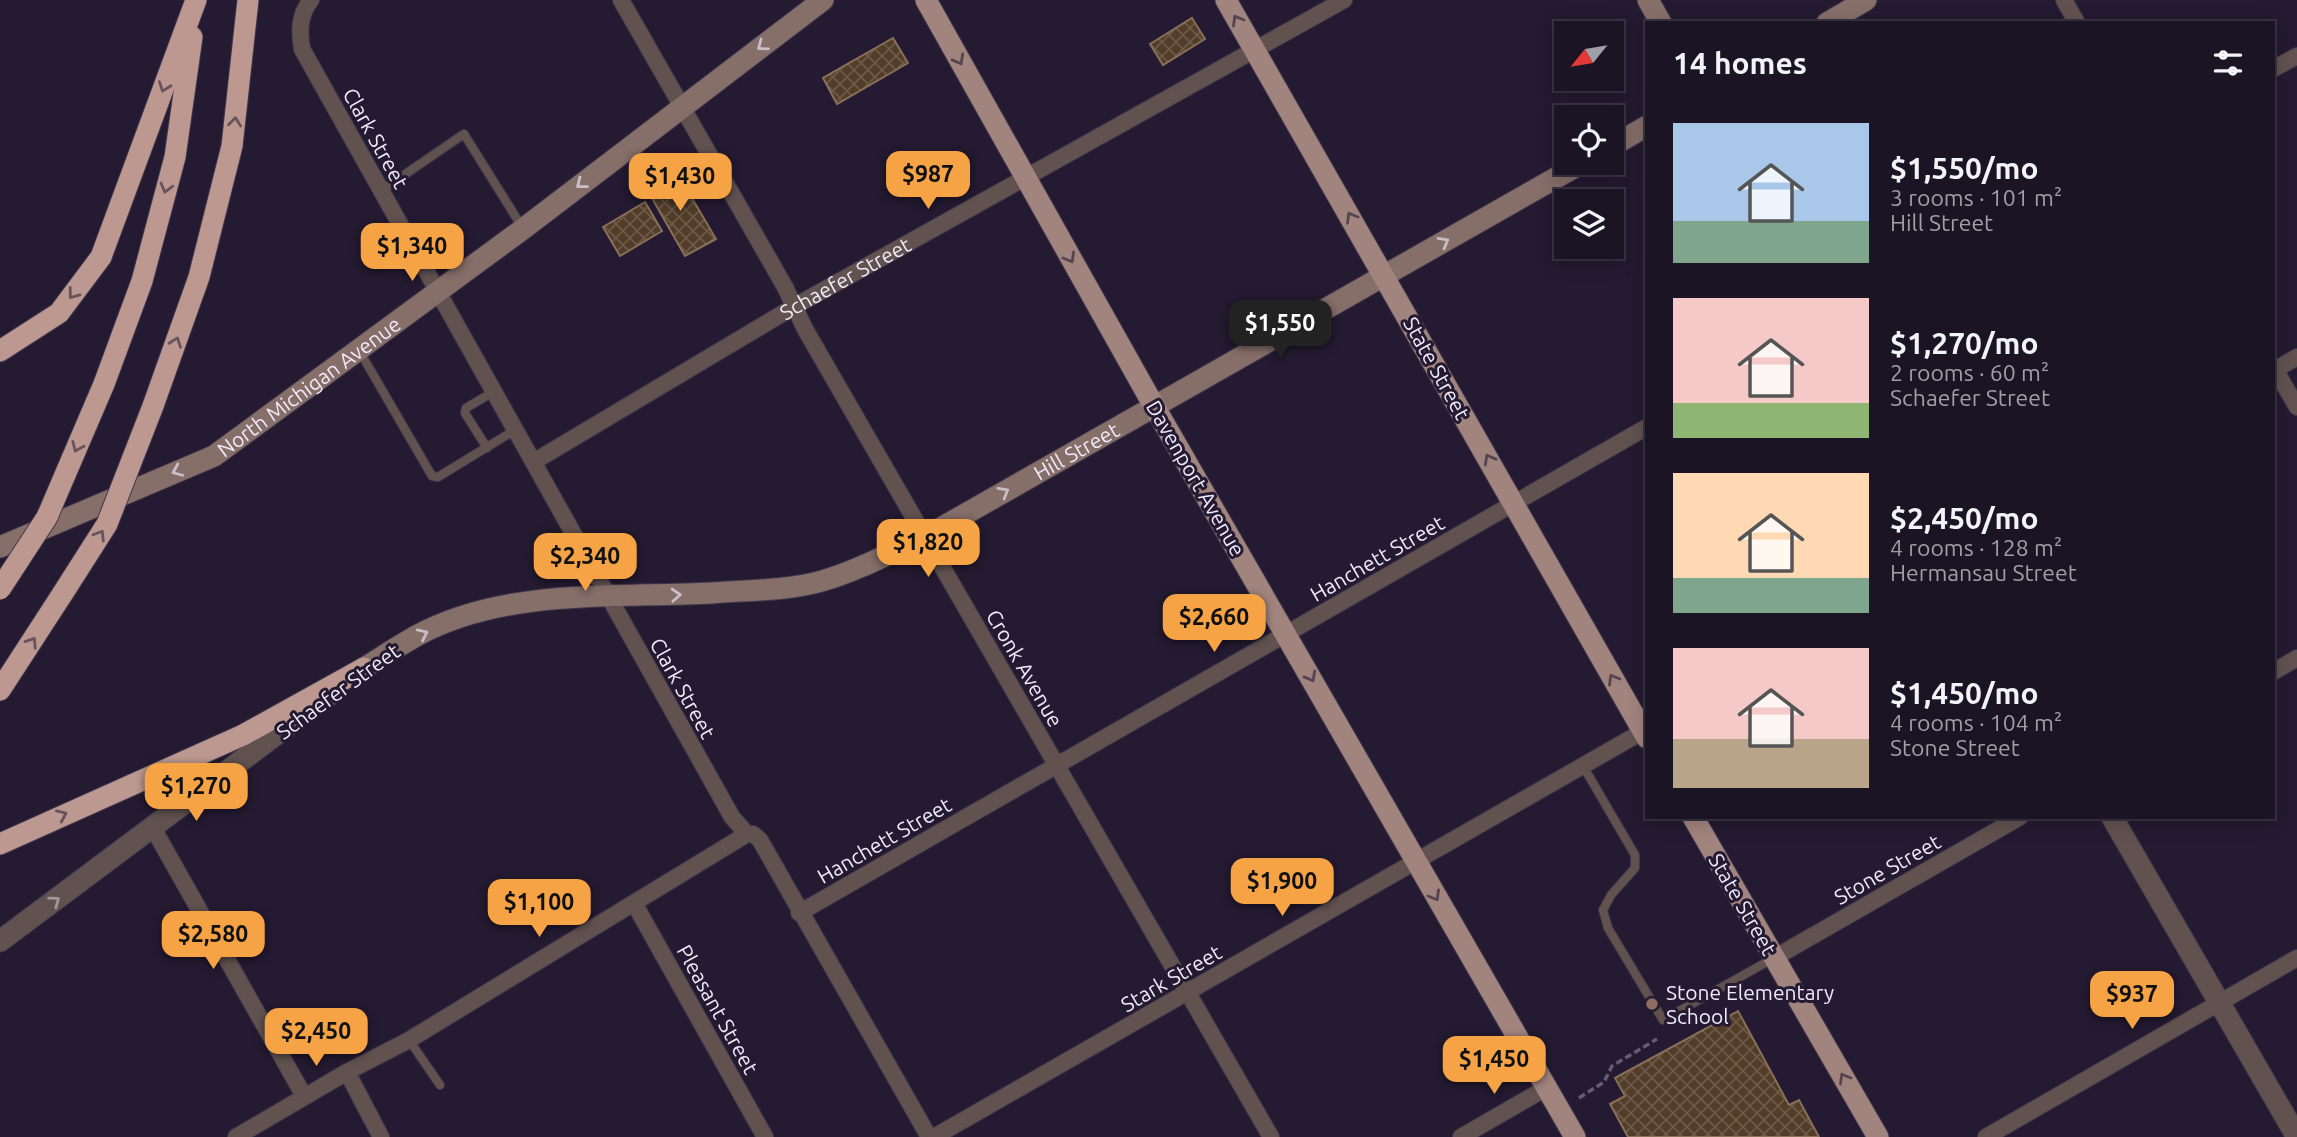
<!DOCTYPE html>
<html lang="en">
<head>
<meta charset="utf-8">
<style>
  :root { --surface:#1b1425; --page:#282132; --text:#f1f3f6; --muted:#a09ea7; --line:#393342; --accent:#f5a345 }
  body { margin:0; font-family:Ubuntu,sans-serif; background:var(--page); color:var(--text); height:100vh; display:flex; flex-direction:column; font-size:26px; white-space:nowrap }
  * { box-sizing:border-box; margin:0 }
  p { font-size:23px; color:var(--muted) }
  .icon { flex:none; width:38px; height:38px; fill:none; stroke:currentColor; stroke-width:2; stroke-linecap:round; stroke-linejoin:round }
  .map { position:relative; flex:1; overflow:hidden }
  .drawer { position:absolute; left:1645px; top:21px; width:630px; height:798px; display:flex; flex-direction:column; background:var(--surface); border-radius:0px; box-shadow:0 4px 18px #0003,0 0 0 2px var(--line) }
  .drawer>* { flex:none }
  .needle { width:46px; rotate:240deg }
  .tools { position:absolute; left:1554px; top:21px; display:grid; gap:14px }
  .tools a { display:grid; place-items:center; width:70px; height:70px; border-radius:0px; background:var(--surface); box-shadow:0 4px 18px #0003,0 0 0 2px var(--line); font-size:35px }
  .price { position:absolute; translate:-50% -60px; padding:0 16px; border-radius:14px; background:var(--accent); color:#111; font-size:23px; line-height:46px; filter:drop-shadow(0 2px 4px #0008) }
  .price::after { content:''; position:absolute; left:50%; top:42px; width:21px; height:16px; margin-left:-10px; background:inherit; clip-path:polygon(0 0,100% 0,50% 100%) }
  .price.selected { background:#222; color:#fff }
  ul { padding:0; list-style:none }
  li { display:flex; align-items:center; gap:21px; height:175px; padding:0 28px }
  li span { display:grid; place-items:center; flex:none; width:196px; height:140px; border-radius:0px; color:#555 }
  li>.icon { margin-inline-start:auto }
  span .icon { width:84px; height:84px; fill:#fffc; stroke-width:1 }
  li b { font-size:30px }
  h2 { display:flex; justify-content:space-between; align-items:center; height:84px; padding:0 28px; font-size:30px }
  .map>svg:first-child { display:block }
</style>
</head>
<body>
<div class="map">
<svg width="2297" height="1137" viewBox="0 0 2297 1137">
  <defs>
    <pattern id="building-cross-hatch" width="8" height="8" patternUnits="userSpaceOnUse" patternTransform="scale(1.75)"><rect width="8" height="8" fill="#533d28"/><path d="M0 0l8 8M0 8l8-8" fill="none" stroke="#6c5948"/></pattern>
  </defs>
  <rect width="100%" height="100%" fill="#241a31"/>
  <!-- building -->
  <g fill="url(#building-cross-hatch)" stroke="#886f58" stroke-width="2">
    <polygon points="1192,18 1205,39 1163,65 1150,44"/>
    <polygon points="893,38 908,63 837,104 823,78"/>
    <polygon points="675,169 716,239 685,256 645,186"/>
    <polygon points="645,202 662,231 620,256 603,227"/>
    <polygon points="1738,1011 1789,1105 1799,1100 1819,1137 1628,1137 1610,1104 1625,1096 1615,1078"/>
  </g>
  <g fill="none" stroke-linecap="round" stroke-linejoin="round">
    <defs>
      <g id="service">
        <polyline points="382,190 464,134 522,227"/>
        <polyline points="360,352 432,476 438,477 515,430"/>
        <polyline points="487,448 465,413 466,408 495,391"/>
        <polyline points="1583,766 1635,855 1635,868 1611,895 1603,910 1608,928 1663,1020 1774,958"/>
        <polyline points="409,1040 440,1085"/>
      </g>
      <g id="minor">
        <path d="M311 0C299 15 299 31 302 49L732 817 747 834H753L760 840 929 1137"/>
        <polyline points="621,0 785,287 805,329 1271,1137"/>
        <polyline points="2064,0 2077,23"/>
        <polyline points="2273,69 2297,56"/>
        <polyline points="2273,366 2297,407"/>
        <polyline points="2273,371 2297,357"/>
        <path id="s1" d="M535 461 795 306 1344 0"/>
        <polyline points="2273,672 2297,658"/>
        <polyline points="153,828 304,1096"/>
        <polyline points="634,903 765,1137"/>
        <polyline points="799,913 1647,427"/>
        <polyline points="1774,958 2020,817"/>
        <polyline points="347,1072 381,1137"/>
        <polyline points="236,1137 347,1072 409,1040 747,834"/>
        <polyline points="934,1137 1647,729"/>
        <polyline points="1461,1137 1546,1088"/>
        <polyline points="1986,1137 2297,958"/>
      </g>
      <g id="tertiary">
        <polyline points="2112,817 2297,1137"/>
        <polyline points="0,941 329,695"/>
      </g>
      <g id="secondary">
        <polyline points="1648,0 1661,23"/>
        <polyline points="1827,23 1866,0"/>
        <polyline points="1612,146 1647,126"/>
        <path id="s2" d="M0 547 214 456 523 229 823 0"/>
        <path id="s3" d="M364 668C382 657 400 645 418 635 506 588 615 598 711 593 747 590 787 591 822 581 857 571 892 552 925 537L1582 163"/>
      </g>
      <g id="primary">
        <polyline points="926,0 1154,406 1575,1137"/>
        <polyline points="1226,0 1647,738"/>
        <polyline points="1693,817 1878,1137"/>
      </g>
      <g id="motorway">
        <polyline points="0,351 59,313 101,257 196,0"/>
        <polyline points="104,384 142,281 175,157 192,37"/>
        <polyline points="153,406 199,277 232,146 248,0"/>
        <polyline points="0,690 63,593"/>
        <polyline points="0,844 243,735 364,668"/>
      </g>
    </defs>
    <!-- service casing -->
    <use href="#service" stroke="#40374d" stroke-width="10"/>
    <!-- minor casing -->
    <use href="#minor" stroke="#40374d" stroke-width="18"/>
    <!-- tertiary casing -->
    <use href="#tertiary" stroke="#40374d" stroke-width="23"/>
    <!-- secondary casing -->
    <use href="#secondary" stroke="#40374d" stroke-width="23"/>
    <!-- primary casing -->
    <use href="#primary" stroke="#40374d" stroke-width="23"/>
    <!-- motorway casing -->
    <use href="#motorway" stroke="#40374d" stroke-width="23"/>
    <!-- path -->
    <polyline stroke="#655c71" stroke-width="3.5" stroke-dasharray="7 3.5" stroke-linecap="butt" points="1579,1098 1604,1082 1612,1066 1657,1039"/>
    <!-- service -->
    <use href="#service" stroke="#61524f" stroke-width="8"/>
    <!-- minor -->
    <use href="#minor" stroke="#61524f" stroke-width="16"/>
    <!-- tertiary -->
    <use href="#tertiary" stroke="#61524f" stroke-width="21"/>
    <!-- secondary -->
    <use href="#secondary" stroke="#866e69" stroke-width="21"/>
    <!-- primary -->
    <use href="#primary" stroke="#a2847e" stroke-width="21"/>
    <!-- motorway -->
    <use href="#motorway" stroke="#bc9890" stroke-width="21"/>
    <defs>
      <g id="motorway-bridge">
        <polyline points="0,589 47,517 104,384"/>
        <polyline points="63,593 107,524 153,406"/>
      </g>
    </defs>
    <!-- motorway-bridge casing -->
    <use href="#motorway-bridge" stroke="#40374d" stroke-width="23" stroke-linecap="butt"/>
    <!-- motorway-bridge -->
    <use href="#motorway-bridge" stroke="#bc9890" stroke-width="21"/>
  </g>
  <!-- one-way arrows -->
  <defs><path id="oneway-chevron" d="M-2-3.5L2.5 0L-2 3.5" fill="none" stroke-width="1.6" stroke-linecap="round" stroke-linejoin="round" transform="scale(1.75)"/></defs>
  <g stroke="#564450">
    <use href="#oneway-chevron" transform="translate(1237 20) rotate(-120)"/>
    <use href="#oneway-chevron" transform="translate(959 60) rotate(61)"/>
    <use href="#oneway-chevron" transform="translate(1351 217) rotate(-120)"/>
    <use href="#oneway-chevron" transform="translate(1070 258) rotate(60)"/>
    <use href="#oneway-chevron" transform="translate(1489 459) rotate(-119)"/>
    <use href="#oneway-chevron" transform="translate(1311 677) rotate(61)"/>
    <use href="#oneway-chevron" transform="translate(1613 679) rotate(-120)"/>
    <use href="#oneway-chevron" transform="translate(1435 896) rotate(60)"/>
    <use href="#oneway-chevron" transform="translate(1844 1078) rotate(-120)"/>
  </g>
  <g stroke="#cabec7">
    <use href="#oneway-chevron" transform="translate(762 46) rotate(143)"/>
    <use href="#oneway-chevron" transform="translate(581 184) rotate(142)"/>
    <use href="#oneway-chevron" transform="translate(1444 242) rotate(-30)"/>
    <use href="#oneway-chevron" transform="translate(177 471) rotate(157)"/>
    <use href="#oneway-chevron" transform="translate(1004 492) rotate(-30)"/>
    <use href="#oneway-chevron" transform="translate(676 595) rotate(-3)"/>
    <use href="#oneway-chevron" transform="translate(423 634) rotate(-25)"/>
  </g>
  <g stroke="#68535c">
    <use href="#oneway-chevron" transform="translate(164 87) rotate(110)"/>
    <use href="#oneway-chevron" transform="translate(235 122) rotate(-84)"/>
    <use href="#oneway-chevron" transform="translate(166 188) rotate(105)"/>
    <use href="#oneway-chevron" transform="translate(73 294) rotate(127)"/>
    <use href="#oneway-chevron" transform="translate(176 342) rotate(-70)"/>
    <use href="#oneway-chevron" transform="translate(77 447) rotate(114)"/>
    <use href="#oneway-chevron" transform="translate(100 535) rotate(-58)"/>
    <use href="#oneway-chevron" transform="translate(32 642) rotate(-57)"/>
    <use href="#oneway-chevron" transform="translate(62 815) rotate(-24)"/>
  </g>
  <use stroke="#a1969c" href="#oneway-chevron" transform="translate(55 901) rotate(-36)"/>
  <!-- markers -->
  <circle fill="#8d6e63" stroke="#241a31" stroke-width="2.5" cx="1652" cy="1004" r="7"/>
  <g text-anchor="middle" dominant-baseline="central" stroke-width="6" stroke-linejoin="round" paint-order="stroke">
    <!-- street labels -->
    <g font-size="21" fill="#efe9f9" stroke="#241a31">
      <text transform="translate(376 138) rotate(61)">Clark Street</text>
      <text stroke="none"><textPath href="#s1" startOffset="360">Schaefer Street</textPath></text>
      <text transform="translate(1437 368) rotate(61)">State Street</text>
      <text stroke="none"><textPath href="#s2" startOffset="350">North Michigan Avenue</textPath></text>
      <text stroke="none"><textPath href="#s3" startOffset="760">Hill Street</textPath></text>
      <text transform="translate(1196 478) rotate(60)">Davenport Avenue</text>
      <text transform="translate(1377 558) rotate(-30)">Hanchett Street</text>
      <text transform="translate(1025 668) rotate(60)">Cronk Avenue</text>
      <text transform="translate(683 688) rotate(61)">Clark Street</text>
      <text transform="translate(338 691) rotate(-36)">Schaefer Street</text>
      <text transform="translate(884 840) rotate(-30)">Hanchett Street</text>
      <text transform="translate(1887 869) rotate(-30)">Stone Street</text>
      <text transform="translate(1743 904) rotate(60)">State Street</text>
      <text transform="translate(1171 978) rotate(-30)">Stark Street</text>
      <text transform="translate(718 1009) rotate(61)">Pleasant Street</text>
    </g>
    <!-- poi labels -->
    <g font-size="21" fill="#efe9f9" stroke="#241a31" text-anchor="start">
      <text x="1666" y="992">Stone Elementary<tspan x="1666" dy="24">School</tspan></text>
    </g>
  </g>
</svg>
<div class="tools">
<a><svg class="needle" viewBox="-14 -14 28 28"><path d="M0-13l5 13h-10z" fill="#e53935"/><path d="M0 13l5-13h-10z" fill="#a09ea7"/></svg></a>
<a><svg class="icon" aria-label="locate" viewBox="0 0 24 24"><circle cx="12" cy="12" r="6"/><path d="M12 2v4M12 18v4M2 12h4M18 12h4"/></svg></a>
<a><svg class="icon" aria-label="layers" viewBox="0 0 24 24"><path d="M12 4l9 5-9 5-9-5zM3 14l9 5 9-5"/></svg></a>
</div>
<b class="price" style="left:928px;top:211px">$987</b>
<b class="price" style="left:680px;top:213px">$1,430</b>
<b class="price" style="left:412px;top:283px">$1,340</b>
<b class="price selected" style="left:1280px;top:360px">$1,550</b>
<b class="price" style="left:928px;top:579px">$1,820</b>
<b class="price" style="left:585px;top:593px">$2,340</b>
<b class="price" style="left:1214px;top:654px">$2,660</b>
<b class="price" style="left:196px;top:823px">$1,270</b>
<b class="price" style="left:1282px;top:918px">$1,900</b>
<b class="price" style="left:539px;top:939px">$1,100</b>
<b class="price" style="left:213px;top:971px">$2,580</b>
<b class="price" style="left:2132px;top:1031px">$937</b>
<b class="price" style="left:316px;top:1068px">$2,450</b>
<b class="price" style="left:1494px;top:1096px">$1,450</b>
<section class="drawer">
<h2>14 homes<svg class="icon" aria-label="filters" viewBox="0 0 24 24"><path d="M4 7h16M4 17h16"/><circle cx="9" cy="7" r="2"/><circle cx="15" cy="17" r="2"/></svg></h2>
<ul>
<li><span style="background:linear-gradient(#a9c7e8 70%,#7fa58c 0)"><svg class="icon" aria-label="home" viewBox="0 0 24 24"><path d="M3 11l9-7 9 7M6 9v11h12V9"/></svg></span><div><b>$1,550/mo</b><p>3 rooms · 101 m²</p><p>Hill Street</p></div></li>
<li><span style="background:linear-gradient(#f6c9c9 75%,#8fb573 0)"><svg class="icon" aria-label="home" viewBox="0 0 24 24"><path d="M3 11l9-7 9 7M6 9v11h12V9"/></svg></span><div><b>$1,270/mo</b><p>2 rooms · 60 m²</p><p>Schaefer Street</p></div></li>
<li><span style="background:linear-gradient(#ffd9b3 75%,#7fa58c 0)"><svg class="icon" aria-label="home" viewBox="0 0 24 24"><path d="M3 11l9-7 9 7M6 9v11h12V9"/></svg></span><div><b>$2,450/mo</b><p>4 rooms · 128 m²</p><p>Hermansau Street</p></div></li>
<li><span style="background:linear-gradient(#f6c9c9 65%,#b9a48a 0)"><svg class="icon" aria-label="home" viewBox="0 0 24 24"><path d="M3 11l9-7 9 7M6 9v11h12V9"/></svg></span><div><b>$1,450/mo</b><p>4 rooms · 104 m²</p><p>Stone Street</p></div></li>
</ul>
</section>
</div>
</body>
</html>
